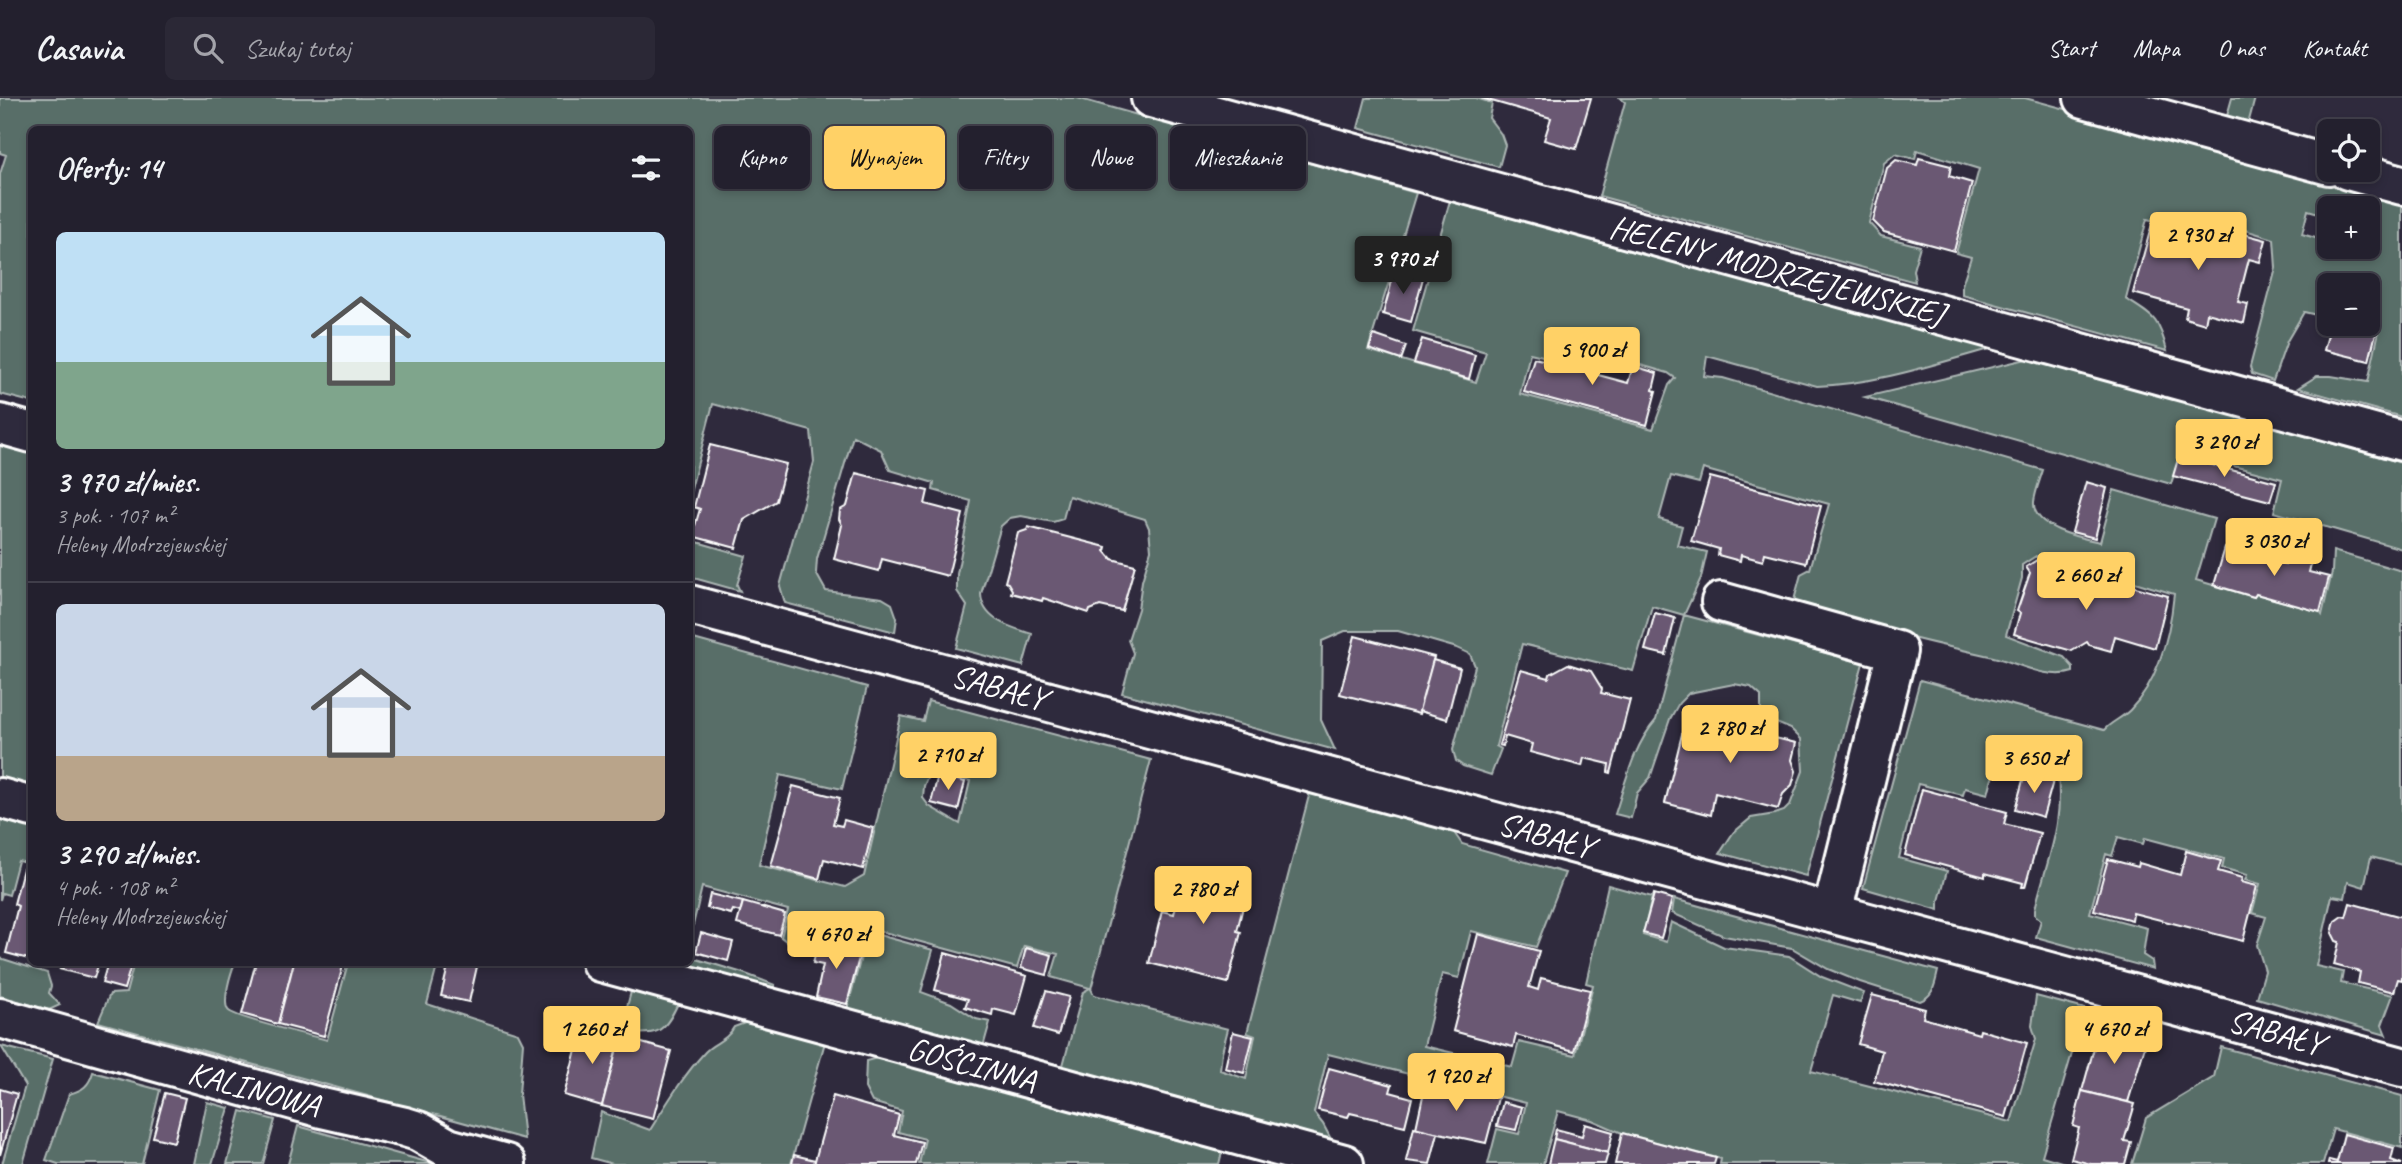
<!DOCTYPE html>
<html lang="pl">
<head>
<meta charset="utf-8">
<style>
  :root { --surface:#23202e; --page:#2b2836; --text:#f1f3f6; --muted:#a3a3aa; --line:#403e4a; --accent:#ffd166 }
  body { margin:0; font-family:Caveat,sans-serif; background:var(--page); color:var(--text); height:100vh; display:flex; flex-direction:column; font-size:26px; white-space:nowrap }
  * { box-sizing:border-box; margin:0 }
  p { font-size:23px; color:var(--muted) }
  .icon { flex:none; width:38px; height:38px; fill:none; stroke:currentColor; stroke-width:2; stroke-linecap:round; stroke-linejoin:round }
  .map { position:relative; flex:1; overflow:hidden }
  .side { position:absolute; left:28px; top:28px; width:665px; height:840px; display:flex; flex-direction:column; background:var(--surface); border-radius:10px; box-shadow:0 4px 10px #0003,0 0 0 2px var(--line) }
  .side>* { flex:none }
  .banner { position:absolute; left:714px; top:28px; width:665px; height:63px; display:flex; gap:14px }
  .controls { position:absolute; left:2317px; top:21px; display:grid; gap:14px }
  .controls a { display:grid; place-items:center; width:63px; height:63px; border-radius:10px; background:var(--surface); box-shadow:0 4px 10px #0003,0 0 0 2px var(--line); font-size:35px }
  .price { position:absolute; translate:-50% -60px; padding:0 16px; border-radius:7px; background:var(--accent); color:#111; font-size:23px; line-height:46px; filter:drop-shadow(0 2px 4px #0008) }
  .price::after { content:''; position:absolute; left:50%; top:42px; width:21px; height:16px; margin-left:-10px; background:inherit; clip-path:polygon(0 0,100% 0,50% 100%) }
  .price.on { background:#222; color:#fff }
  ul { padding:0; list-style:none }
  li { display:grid; align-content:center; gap:14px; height:371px; padding:0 28px }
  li+li { border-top:2px solid var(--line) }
  li span { display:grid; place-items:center; height:217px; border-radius:10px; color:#555 }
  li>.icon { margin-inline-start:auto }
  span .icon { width:126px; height:126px; fill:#fffc; stroke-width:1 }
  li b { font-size:30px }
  h2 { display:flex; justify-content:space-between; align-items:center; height:84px; padding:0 28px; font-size:30px }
  .pill { padding:0 24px; border-radius:10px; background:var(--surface); box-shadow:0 4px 10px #0003,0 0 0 2px var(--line); font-size:24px; line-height:63px }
  .pill.on { background:var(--accent); color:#111 }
  header { display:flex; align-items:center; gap:42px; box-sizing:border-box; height:98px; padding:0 35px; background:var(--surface); border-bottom:2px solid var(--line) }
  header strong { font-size:33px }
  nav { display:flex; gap:38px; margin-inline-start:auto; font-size:24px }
  .search { width:490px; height:63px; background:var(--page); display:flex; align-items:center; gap:18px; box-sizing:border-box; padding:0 24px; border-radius:10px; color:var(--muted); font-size:26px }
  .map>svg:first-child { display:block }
</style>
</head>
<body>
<header>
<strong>Casavia</strong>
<div class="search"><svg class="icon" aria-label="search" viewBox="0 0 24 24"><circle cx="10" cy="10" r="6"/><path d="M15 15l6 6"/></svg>Szukaj tutaj</div>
<nav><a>Start</a><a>Mapa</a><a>O nas</a><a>Kontakt</a></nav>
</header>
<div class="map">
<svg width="2402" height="1066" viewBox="0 0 2402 1066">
  <rect width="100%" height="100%" fill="#2f2a3d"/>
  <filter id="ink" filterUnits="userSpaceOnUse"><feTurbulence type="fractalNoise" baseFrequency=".0143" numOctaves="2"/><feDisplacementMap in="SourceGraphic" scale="14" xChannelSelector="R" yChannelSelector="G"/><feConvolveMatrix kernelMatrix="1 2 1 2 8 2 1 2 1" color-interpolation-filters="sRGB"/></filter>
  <g filter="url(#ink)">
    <!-- green -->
    <g fill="#586e68" stroke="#acb6b4" stroke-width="2" fill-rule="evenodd">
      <path d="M0 0H1077L1416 95 1368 252 1476 284 1486 254 1413 233 1451 99 1996 249C1938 265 1879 286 1817 288L1707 258 1704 278 1723 280 2043 372C2040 382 2035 394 2034 404 2032 430 2080 440 2100 444L2114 392 2214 421 2196 482 2254 499 2256 496 2320 514 2322 517 2332 474 2333 453 2402 473V767L2371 759 2364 789 2348 784 2345 800 2332 798 2316 868 2343 874 2341 885 2393 897 2382 927 2386 937 2257 900 2265 873 2257 847 2266 819 2252 815 2260 786 2245 782 2247 777 2222 770 2224 761 2145 740 2143 746 2118 739 2112 758 2106 756 2090 815 2147 830 2143 857 2152 863 2153 871 2036 839 2041 822 2035 817V811C2048 757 2065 727 2057 669L2027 652 2001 646 1988 696 1965 690 1963 697 1918 686 1899 760 1947 773 1939 803V812L1863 790 1920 582 2104 632C2111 624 2122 620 2130 612 2159 582 2170 536 2174 496L2125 481 2123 488 2046 466 2036 458 2022 467V480L2006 537 2064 559 2073 569V574C2046 583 2013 562 1985 557 1921 543 1856 527 1793 506L1801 476 1810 471 1829 406 1703 371 1699 385 1671 378 1659 421 1682 428 1677 447 1707 454 1701 480 1684 517 1863 565 1806 778 1720 755 1733 735 1751 720 1775 716 1784 713 1790 707 1803 673 1801 641 1791 631 1769 622 1761 612V598L1751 589 1734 586 1689 595 1679 605 1670 621 1650 680 1637 695 1631 720 1615 716C1626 683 1633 649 1656 622L1684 517 1652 508 1633 573 1522 546 1496 648 1501 651 1491 677 1463 668 1456 663 1453 652 1475 568 1470 556 1457 550 1398 533H1345L1322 543 1321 622 1335 652 1122 595 1133 555 1128 542 1138 511 1142 483 1151 452 1149 430 1145 421 1069 398 1063 421 1053 424 1021 418 1010 420 1001 428 981 496C982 522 1010 529 1032 536L1023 568 956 550 967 508 957 493V476L971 403 933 392 934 385 890 372 881 352 853 338 817 461 816 475 826 493 882 500 892 506 897 520 895 534 785 505 780 488 814 364 811 333 713 306 690 395V32H32L31 304 0 296V76L6 57 0 55ZM1554 242 1668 275 1675 280 1669 287 1653 331 1520 296 1530 255 1547 259Z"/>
      <polygon points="1366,0 1476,0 1492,5 1489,20 1501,36 1505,47 1499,69 1358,30"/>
      <path d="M1620 0H2025L2402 102V319L2298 290 2317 278H2331L2368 284 2379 233 2351 226H2368V187H2329V220L2304 214 2287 243 2273 283 2252 276 2250 269 2276 170 2274 141 2226 126 2222 139 2147 121 2126 201C2154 219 2159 220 2167 253L1962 197V187L1971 159 1956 155 1979 71 1917 52 1915 61 1895 56 1884 65 1869 125 1881 138 1920 148 1913 172 1915 184 1599 98 1625 4ZM2329 110H2368V149H2329V144L2302 136 2308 112 2329 118Z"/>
      <polygon points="2232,0 2255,0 2247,30 2225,25"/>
      <polygon points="2035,259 2230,317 2402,365 2402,451 2274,414 2282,381 2181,354 2171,386 1865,299"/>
      <polygon points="0,339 31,348 31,688 0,680"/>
      <polygon points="690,442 746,458 737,487 740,493 690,479"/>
      <path d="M690 540 867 589 842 691 780 677 759 767 845 789 864 778 901 618 923 623 928 603 1151 662 1091 891 1094 897 1228 931 1222 954 1220 972 1246 981 1255 938 1247 935 1311 690 1450 729 1462 746 1565 775 1536 849 1471 833 1459 880 1442 876 1424 948 1512 969 1519 944 1575 957 1593 887 1586 885 1608 787 1652 799 1643 837 1666 844 1671 824 1724 849 1789 858 1822 879 1864 895 1860 905 1833 897 1811 973 2011 1024 2036 941 2032 928 2036 898 2085 911 2042 1058 2068 1066H1720L1721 1061 1622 1035 1592 1022 1558 1013 1543 1066H1488L1497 1031 1519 1036 1526 1005 1328 956 1314 1015 1323 1026 1332 1043 1062 971 1083 894 1090 890 1051 879 1058 856 1024 848 1017 870 869 830 868 834 933 852 921 894 951 905 976 921 990 924 983 949 846 915 864 848C833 839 824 829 796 851L781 839 788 812 702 789 690 840ZM930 673 970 683 960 726 929 708 923 700 924 688Z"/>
      <polygon points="0,720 32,729 31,766 18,763 9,797 2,795 0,802"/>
      <path d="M1674 801 1938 873C1935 885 1934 898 1920 903L1860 884 1828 871 1792 850 1724 838 1672 815Z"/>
      <polygon points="690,859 743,875 775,887 772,897 669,865 690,864"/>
      <polygon points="0,860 47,875 51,888 49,895 60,907 49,912 0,898"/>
      <path d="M134 865H235C231 874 222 903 228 912 233 920 313 938 327 942L348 865H438L427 906 518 935 523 945 519 996 524 1041 98 924 110 896 126 895Z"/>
      <path d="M632 890 679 903C663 939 657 936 620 935Z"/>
      <path d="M750 923 825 944 791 1066H613L591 1060 601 1014 650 1032C667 1005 683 978 705 954 714 944 727 943 734 929Z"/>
      <polygon points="1,948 53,961 23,1066 2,1066 25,988"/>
      <polygon points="2221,949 2402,998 2402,1050 2333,1031 2323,1066 2132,1066 2146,1020 2214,979"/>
      <polygon points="881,959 1222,1054 1219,1066 919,1066 925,1041 898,1034 902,1013 872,1004 865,990 866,963"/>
      <path d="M93 974 160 992 142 1066H58L46 1062 69 996C83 992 89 988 93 974Z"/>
      <polygon points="207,1004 229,1010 212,1066 194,1066"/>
      <polygon points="241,1013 275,1022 263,1066 227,1066"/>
      <polygon points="298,1028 434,1066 288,1066"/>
    </g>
    <!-- building -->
    <g fill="#6a5973" stroke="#fff" stroke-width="2">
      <polygon points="1481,0 1591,0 1576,51 1544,42 1551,20"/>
      <polygon points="1919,60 1951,68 1949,78 1972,85 1954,153 1884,134 1873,123 1887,70 1896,62 1917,67"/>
      <polygon points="2152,126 2226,146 2229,132 2266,142 2260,164 2249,161 2238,204 2248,206 2244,225 2207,215 2205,226 2185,220 2187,210 2133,195"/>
      <polygon points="1395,172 1423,180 1411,224 1383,216"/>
      <polygon points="2331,226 2376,235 2369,263 2324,252"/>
      <polygon points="1374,237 1406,248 1401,262 1369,251"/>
      <polygon points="1422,241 1475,257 1469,281 1414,265"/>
      <polygon points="1556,247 1581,254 1576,271 1628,285 1633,268 1657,275 1653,292 1656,293 1647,327 1524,294 1534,260 1551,264"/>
      <polygon points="710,347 786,366 776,403 744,422 736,450 692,438 700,411 694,409"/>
      <polygon points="2179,358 2276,384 2270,403 2173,378"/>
      <polygon points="856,375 928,393 925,406 963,416 948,478 882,461 879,473 834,461 842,427 839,421 840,412 847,408"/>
      <polygon points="1710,379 1821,408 1806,465 1765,455 1763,463 1741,457 1740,463 1718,457 1719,451 1691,443"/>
      <polygon points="2086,384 2107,390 2095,440 2072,434"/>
      <polygon points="1028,429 1106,449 1105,453 1112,461 1135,467 1122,513 1100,508 1090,512 1089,515 1043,500 1042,503 1011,495 1012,492 1008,485 1005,484 1018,435 1027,432"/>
      <polygon points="2225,450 2285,467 2290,451 2313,458 2309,474 2329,479 2320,514 2256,496 2254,499 2214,487"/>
      <polygon points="2037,462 2042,470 2126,493 2128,487 2168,498 2155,550 2115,538 2111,553 2089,547 2087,544 2072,553 2014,536 2020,515 2017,513 2030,475 2026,469"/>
      <polygon points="1655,515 1675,520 1666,557 1645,552"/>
      <polygon points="1355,538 1434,559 1419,616 1340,596"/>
      <polygon points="1433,562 1460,570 1447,621 1419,613"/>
      <polygon points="1568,566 1591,573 1602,591 1601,595 1630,602 1611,675 1608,674 1609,666 1584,660 1582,668 1530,654 1532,646 1505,638 1503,648 1499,647 1521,572 1549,580 1550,576"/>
      <polygon points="1716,614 1761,626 1758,636 1796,645 1792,662 1796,673 1792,687 1783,696 1778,711 1715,695 1711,717 1665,705 1685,624 1711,630"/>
      <polygon points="2025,675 2053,683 2043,719 2015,711"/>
      <polygon points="938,677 965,684 958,712 931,705"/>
      <polygon points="793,688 840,700 833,726 842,728 844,722 873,730 863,771 824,761 819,781 771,768"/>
      <polygon points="1922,691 2007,714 2004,726 2040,735 2025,789 2022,789 2023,785 1985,775 1985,779 1905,757"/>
      <polygon points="2186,753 2221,763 2218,773 2242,780 2241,784 2257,788 2243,843 2133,815 2132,822 2094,812 2108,761 2138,769 2139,765 2180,777"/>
      <polygon points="1202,768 1250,780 1237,833 1241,834 1228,885 1149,865 1162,813 1174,816 1182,783 1197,787"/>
      <polygon points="23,771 32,774 32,862 6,855 18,808 14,806"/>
      <polygon points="710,796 743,804 740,814 733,812 731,816 707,810"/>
      <polygon points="1654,796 1672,801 1661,840 1643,835"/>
      <polygon points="743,804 785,816 779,837 737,826"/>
      <polygon points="2350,805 2402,819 2402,882 2398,881 2394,894 2358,885 2360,874 2334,867 2339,844 2336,843 2332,835 2335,823 2342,818 2346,819"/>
      <polygon points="701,835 733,844 728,863 696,854"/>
      <polygon points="1478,836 1539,853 1529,889 1538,892 1541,880 1590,892 1574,953 1516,937 1513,949 1453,933"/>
      <polygon points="819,842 861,852 847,906 816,899 823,867 813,865"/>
      <polygon points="1026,850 1052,857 1047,877 1021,870"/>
      <polygon points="945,855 1027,878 1016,917 993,911 992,917 965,909 968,901 935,892"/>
      <polygon points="65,864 99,864 94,880 59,871 63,870"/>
      <polygon points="108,864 132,864 124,891 102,885"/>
      <polygon points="256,864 294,864 278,926 242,916"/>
      <polygon points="294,864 344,864 324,938 278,926"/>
      <polygon points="449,864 478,864 469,904 441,898"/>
      <polygon points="1046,893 1069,899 1058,937 1034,930"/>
      <polygon points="1872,897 1925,911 1923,920 1979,936 1980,932 2027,945 2006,1019 1874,983 1882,953 1858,946"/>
      <polygon points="582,929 620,939 602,1008 564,997"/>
      <polygon points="2099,932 2146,945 2128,1004 2082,993"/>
      <polygon points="1233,934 1253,939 1244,975 1225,970"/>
      <polygon points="620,939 671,953 653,1021 602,1008"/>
      <polygon points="1329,970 1392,987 1390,994 1412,1000 1405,1028 1350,1015 1348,1019 1318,1012"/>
      <polygon points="1426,984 1498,1000 1486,1045 1416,1030"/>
      <polygon points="0,991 17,996 0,1057"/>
      <polygon points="2082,993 2135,1006 2124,1043 2131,1044 2125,1066 2091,1066 2071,1061 2079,1030 2073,1028"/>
      <polygon points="165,995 185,1000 174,1044 153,1039"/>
      <polygon points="833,998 899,1017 894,1037 922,1044 916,1066 814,1066"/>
      <polygon points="1503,1004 1522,1009 1516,1032 1497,1028"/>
      <polygon points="1585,1026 1613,1034 1608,1055 1554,1041 1556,1031 1582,1038"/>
      <polygon points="1414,1029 1438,1035 1430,1066 1406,1063"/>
      <polygon points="1622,1035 1716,1060 1714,1066 1615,1066"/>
      <polygon points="2344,1036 2394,1050 2391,1062 2402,1066 2328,1066 2329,1062 2337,1064"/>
      <polygon points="1554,1041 1608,1055 1605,1066 1548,1066"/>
      <polygon points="794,1057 815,1062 814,1066 792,1066"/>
    </g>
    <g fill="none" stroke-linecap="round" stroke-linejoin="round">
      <defs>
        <g id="minor">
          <polyline points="1151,0 2402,343"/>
          <polyline points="2084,0 2329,67"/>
          <polyline points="2348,72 2402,87"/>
          <polyline points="0,326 32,335"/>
          <polyline points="1721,504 1897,553 1832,815"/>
          <polyline points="690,507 2402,969"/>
          <polyline points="0,700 32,709"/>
          <polyline points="601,864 1344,1066"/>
          <polyline points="0,920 322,1010 405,1029 418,1033 448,1050 506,1066"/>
        </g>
      </defs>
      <!-- minor casing -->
      <use href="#minor" stroke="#fff" stroke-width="44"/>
      <!-- minor -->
      <use href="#minor" stroke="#2f2a3d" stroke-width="38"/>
    </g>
  </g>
  <g text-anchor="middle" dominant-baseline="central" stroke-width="7" stroke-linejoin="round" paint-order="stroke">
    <!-- street labels -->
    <g font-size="33" fill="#fff" stroke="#2f2a3d">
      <text transform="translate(1777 172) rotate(15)">HELENY MODRZEJEWSKIEJ</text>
      <text transform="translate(999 589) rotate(15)">SABAŁY</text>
      <text transform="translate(1546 737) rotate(15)">SABAŁY</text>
      <text transform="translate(2276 934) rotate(15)">SABAŁY</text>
      <text transform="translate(972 966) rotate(15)">GOŚCINNA</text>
      <text transform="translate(254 991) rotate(15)">KALINOWA</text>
    </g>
  </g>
</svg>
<div class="controls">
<a><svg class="icon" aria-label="locate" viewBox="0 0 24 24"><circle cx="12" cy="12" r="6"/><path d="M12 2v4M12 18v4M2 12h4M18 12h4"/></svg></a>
<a>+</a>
<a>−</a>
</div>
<b class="price" style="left:2198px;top:174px">2 930 zł</b>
<b class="price on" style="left:1403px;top:198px">3 970 zł</b>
<b class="price" style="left:1592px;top:289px">5 900 zł</b>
<b class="price" style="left:2224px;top:381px">3 290 zł</b>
<b class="price" style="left:2274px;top:480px">3 030 zł</b>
<b class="price" style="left:2086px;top:514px">2 660 zł</b>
<b class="price" style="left:1730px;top:667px">2 780 zł</b>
<b class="price" style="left:948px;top:694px">2 710 zł</b>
<b class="price" style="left:2034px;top:697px">3 650 zł</b>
<b class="price" style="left:1203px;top:828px">2 780 zł</b>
<b class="price" style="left:836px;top:873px">4 670 zł</b>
<b class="price" style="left:592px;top:968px">1 260 zł</b>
<b class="price" style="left:2114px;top:968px">4 670 zł</b>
<b class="price" style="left:1456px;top:1015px">1 920 zł</b>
<div class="banner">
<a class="pill">Kupno</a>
<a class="pill on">Wynajem</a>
<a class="pill">Filtry</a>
<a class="pill">Nowe</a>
<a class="pill">Mieszkanie</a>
</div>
<section class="side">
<h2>Oferty: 14<svg class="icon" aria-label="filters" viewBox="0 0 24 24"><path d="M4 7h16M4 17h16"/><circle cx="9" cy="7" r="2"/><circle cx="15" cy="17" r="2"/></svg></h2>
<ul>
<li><span style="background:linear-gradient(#bfe0f5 60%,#7fa58c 0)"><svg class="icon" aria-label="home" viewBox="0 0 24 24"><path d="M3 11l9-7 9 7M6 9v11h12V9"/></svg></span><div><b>3 970 zł/mies.</b><p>3 pok. · 107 m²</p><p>Heleny Modrzejewskiej</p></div></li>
<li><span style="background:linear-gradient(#c9d6e8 70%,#b9a48a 0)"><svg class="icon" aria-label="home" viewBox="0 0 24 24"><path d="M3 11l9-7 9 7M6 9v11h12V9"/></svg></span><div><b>3 290 zł/mies.</b><p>4 pok. · 108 m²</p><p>Heleny Modrzejewskiej</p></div></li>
</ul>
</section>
</div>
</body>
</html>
